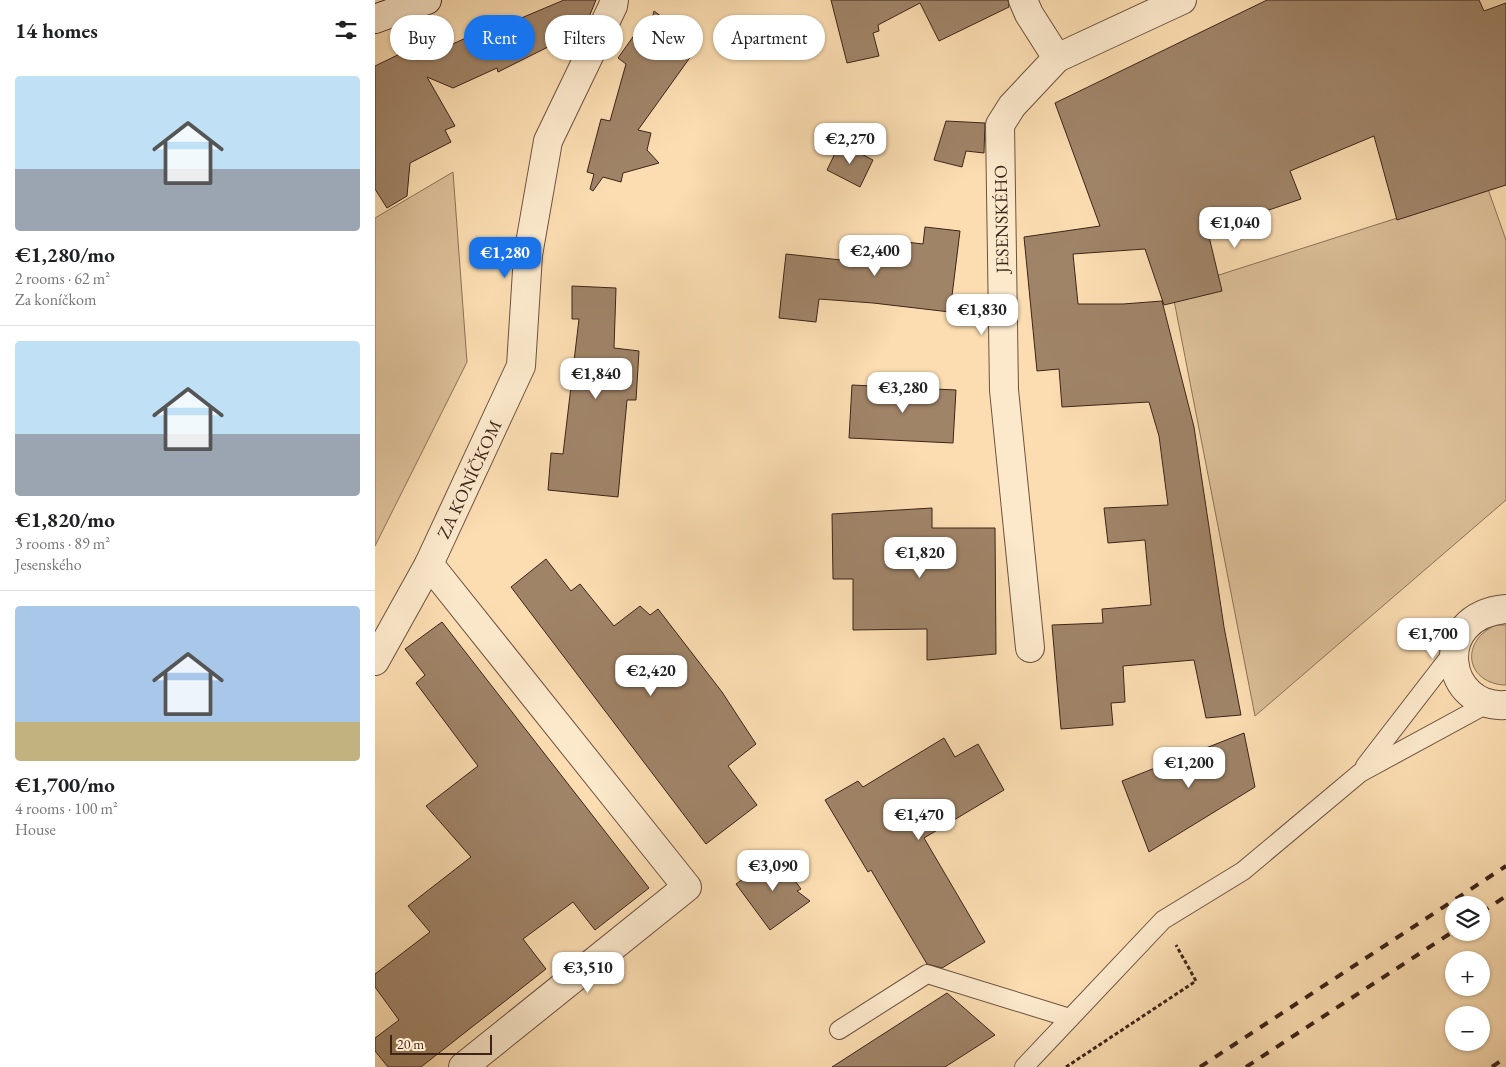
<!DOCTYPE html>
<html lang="en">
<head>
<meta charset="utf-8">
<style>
  :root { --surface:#fff; --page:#f2f2f2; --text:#202124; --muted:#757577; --line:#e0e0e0; --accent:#1a73e8 }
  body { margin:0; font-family:"EB Garamond",serif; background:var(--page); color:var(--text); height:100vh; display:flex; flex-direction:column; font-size:19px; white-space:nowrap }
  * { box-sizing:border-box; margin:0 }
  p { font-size:16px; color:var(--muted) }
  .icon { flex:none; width:28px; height:28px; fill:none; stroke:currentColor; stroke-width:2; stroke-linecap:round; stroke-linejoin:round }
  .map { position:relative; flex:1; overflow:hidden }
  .side { display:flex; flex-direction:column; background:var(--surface); width:375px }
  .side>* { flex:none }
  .banner { position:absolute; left:15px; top:15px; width:475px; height:45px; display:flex; gap:10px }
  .buttons { position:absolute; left:1070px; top:896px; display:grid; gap:10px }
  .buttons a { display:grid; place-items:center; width:45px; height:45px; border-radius:50%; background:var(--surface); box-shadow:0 1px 4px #0004; font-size:25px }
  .scale { position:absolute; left:15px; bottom:12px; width:102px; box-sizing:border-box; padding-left:5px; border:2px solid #3d2419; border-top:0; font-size:14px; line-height:18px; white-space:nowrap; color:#3d2419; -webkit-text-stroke:4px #fce9cc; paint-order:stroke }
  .price { position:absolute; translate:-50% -42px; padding:0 11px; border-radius:10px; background:#fff; color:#222; font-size:16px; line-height:32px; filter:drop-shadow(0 1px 2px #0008) }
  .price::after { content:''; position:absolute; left:50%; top:30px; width:15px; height:11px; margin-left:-8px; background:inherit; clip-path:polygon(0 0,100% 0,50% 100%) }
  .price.active { background:var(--accent); color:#fff }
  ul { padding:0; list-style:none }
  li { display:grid; align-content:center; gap:10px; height:265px; padding:0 15px }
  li+li { border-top:1px solid var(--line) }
  li span { display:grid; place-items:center; height:155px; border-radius:5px; color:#555 }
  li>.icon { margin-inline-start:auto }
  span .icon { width:90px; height:90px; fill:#fffc; stroke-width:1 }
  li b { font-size:21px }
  h2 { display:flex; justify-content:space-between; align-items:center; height:60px; padding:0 15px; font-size:21px }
  .pill { padding:0 18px; border-radius:22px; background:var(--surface); box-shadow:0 1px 4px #0004; font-size:18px; line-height:45px }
  .pill.active { background:var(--accent); color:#fff }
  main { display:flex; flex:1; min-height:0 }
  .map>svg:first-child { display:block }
</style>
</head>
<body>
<main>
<section class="side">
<h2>14 homes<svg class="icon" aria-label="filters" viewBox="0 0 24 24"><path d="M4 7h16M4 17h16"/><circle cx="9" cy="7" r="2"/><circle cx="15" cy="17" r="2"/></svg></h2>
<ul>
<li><span style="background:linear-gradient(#bfe0f5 60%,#9aa5b1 0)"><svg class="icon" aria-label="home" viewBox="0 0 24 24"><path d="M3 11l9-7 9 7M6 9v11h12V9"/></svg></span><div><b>€1,280/mo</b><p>2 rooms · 62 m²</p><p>Za koníčkom</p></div></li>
<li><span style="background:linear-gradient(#bfe0f5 60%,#9aa5b1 0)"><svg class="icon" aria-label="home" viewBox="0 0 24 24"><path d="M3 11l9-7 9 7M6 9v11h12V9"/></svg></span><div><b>€1,820/mo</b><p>3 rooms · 89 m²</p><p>Jesenského</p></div></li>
<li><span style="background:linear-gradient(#a9c7e8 75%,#c2b280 0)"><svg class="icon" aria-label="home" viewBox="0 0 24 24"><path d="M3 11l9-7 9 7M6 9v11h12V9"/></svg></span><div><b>€1,700/mo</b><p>4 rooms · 100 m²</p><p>House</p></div></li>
</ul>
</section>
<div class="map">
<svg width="1131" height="1067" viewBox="0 0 1131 1067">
  <rect width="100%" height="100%" fill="#fbddb1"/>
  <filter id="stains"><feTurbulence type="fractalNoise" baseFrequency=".004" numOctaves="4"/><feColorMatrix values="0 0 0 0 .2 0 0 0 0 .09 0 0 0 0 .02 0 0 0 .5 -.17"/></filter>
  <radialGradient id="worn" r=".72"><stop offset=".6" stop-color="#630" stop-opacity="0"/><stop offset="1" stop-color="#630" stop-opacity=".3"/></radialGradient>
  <!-- green -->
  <g fill="#dbbe97" stroke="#8c7158">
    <polygon points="78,172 92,362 0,546 0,218"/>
    <polygon points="1113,189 1131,240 1131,500 880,716 797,290"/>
    <path d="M1121 625H1131V685H1128C1089 681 1086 640 1121 625Z"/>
  </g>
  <!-- building -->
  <g fill="#a08468" stroke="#3d2419">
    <polygon points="189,0 221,0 209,29 123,72 122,68 78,88 52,77 80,126 70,130 76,142 35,163 32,196 12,208 0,189 0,66 35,49 42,60 131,20 132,24"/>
    <polygon points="456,0 633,0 634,7 564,41 545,3 503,25 504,31 498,33 504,56 472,63"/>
    <polygon points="892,0 1104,0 1109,11 1131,3 1131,185 1022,220 999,136 915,171 926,199 888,212 831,224 847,291 789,305 770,249 698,254 703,304 748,304 787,301 819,427 849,627 866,715 831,718 819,660 748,666 750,702 736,703 738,725 686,729 677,625 728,623 727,609 776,605 770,540 733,543 729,508 793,505 784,436 774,402 687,407 684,369 662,371 649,237 725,226 680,103"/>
    <polygon points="279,11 324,45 263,130 276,133 272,150 284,163 248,173 246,182 228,177 218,191 215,189 219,174 212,172 226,119 235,121 251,64 243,58 260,34 272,38"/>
    <polygon points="571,121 610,123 609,153 591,151 587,167 559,160"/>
    <polygon points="465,143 498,160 485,187 452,170"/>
    <polygon points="550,227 585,231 575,312 498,303 444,299 441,322 404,318 411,254 503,264 505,239 548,244"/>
    <polygon points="197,286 241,288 239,348 264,351 261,400 252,400 243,497 173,490 176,453 188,454 204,319 197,319"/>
    <polygon points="477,385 581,390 578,443 474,438"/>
    <polygon points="557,508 557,528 620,528 621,654 552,660 552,629 478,630 478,579 458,579 457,514"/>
    <polygon points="171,559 196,591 205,584 239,626 265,606 275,615 283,609 347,692 381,744 353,766 382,805 331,844 136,587"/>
    <polygon points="67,622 274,888 220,930 198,902 148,939 171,969 46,1067 13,1067 0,1051 0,1038 24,1020 0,987 0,974 55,932 33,906 96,857 51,806 103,766 41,683 50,675 30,649"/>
    <polygon points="869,733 880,787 774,852 747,781"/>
    <polygon points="569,738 580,757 603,744 629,790 549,838 610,942 567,968 552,964 496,870 493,872 450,800 483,781 488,787"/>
    <polygon points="401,855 426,889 422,891 435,901 395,930 361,884"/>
    <polygon points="572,993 620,1035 570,1067 457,1067"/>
  </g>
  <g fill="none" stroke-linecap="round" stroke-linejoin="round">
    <defs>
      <g id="service">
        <polyline points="990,766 1078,652"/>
        <polyline points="464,1030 552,974 695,1018"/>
        <polyline points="649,1067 788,920 868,871 985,773 1112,704"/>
      </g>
      <g id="minor">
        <polyline points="648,0 654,14 682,58"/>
        <polyline points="54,564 312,887 88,1067"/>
        <path d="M1131 609C1054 616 1070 710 1131 705"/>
        <polyline points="655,648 629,390 625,125 637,106 682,58 807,0"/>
        <polyline points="0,661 54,564 146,366 153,255 173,141 238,6 239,0"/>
      </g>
      <polyline id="secondary" points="0,19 52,0"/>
    </defs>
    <!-- service casing -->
    <use href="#service" stroke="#6c523f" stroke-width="20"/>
    <!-- minor casing -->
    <use href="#minor" stroke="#6c523f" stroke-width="30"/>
    <!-- secondary casing -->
    <use href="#secondary" stroke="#3d2419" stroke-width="30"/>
    <!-- path -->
    <polyline stroke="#3d2419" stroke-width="3" stroke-dasharray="4 2.5" stroke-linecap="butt" points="691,1067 821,981 801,945"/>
    <!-- service -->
    <use href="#service" stroke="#fce9cc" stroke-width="18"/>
    <!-- minor -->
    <use href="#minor" stroke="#fce9cc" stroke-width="28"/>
    <!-- secondary -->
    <use href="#secondary" stroke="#fce9cc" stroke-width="28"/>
    <!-- rail -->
    <g stroke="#3d2419" stroke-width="4" stroke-dasharray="9 9" stroke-linecap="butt">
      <polyline points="1106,913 1131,896"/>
      <polyline points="825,1067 1131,866"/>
      <polyline points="871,1067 1079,931"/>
      <polyline points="1117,1067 1131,1057"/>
    </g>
  </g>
  <g text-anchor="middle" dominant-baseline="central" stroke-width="4" stroke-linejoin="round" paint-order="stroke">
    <!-- street labels -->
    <g font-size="18" fill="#3d2419" stroke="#fce9cc">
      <text transform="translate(626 219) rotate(-91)">JESENSKÉHO</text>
      <text transform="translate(94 479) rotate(-65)">ZA KONÍČKOM</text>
    </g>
  </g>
  <rect width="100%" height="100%" filter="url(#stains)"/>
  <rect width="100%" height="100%" fill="url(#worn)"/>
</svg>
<div class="buttons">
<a><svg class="icon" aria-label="layers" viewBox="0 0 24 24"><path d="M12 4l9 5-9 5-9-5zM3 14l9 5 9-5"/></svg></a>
<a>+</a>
<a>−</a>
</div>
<div class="scale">20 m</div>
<b class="price" style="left:475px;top:165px">€2,270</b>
<b class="price" style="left:860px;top:249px">€1,040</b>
<b class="price" style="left:500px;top:277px">€2,400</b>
<b class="price active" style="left:130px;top:279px">€1,280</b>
<b class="price" style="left:607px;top:336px">€1,830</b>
<b class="price" style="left:221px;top:400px">€1,840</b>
<b class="price" style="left:528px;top:414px">€3,280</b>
<b class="price" style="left:545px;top:579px">€1,820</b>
<b class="price" style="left:1058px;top:660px">€1,700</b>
<b class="price" style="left:276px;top:697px">€2,420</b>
<b class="price" style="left:814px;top:789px">€1,200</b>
<b class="price" style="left:544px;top:841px">€1,470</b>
<b class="price" style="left:398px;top:892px">€3,090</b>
<b class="price" style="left:213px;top:994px">€3,510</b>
<div class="banner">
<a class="pill">Buy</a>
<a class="pill active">Rent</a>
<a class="pill">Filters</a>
<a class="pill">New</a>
<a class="pill">Apartment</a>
</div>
</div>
</main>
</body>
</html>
